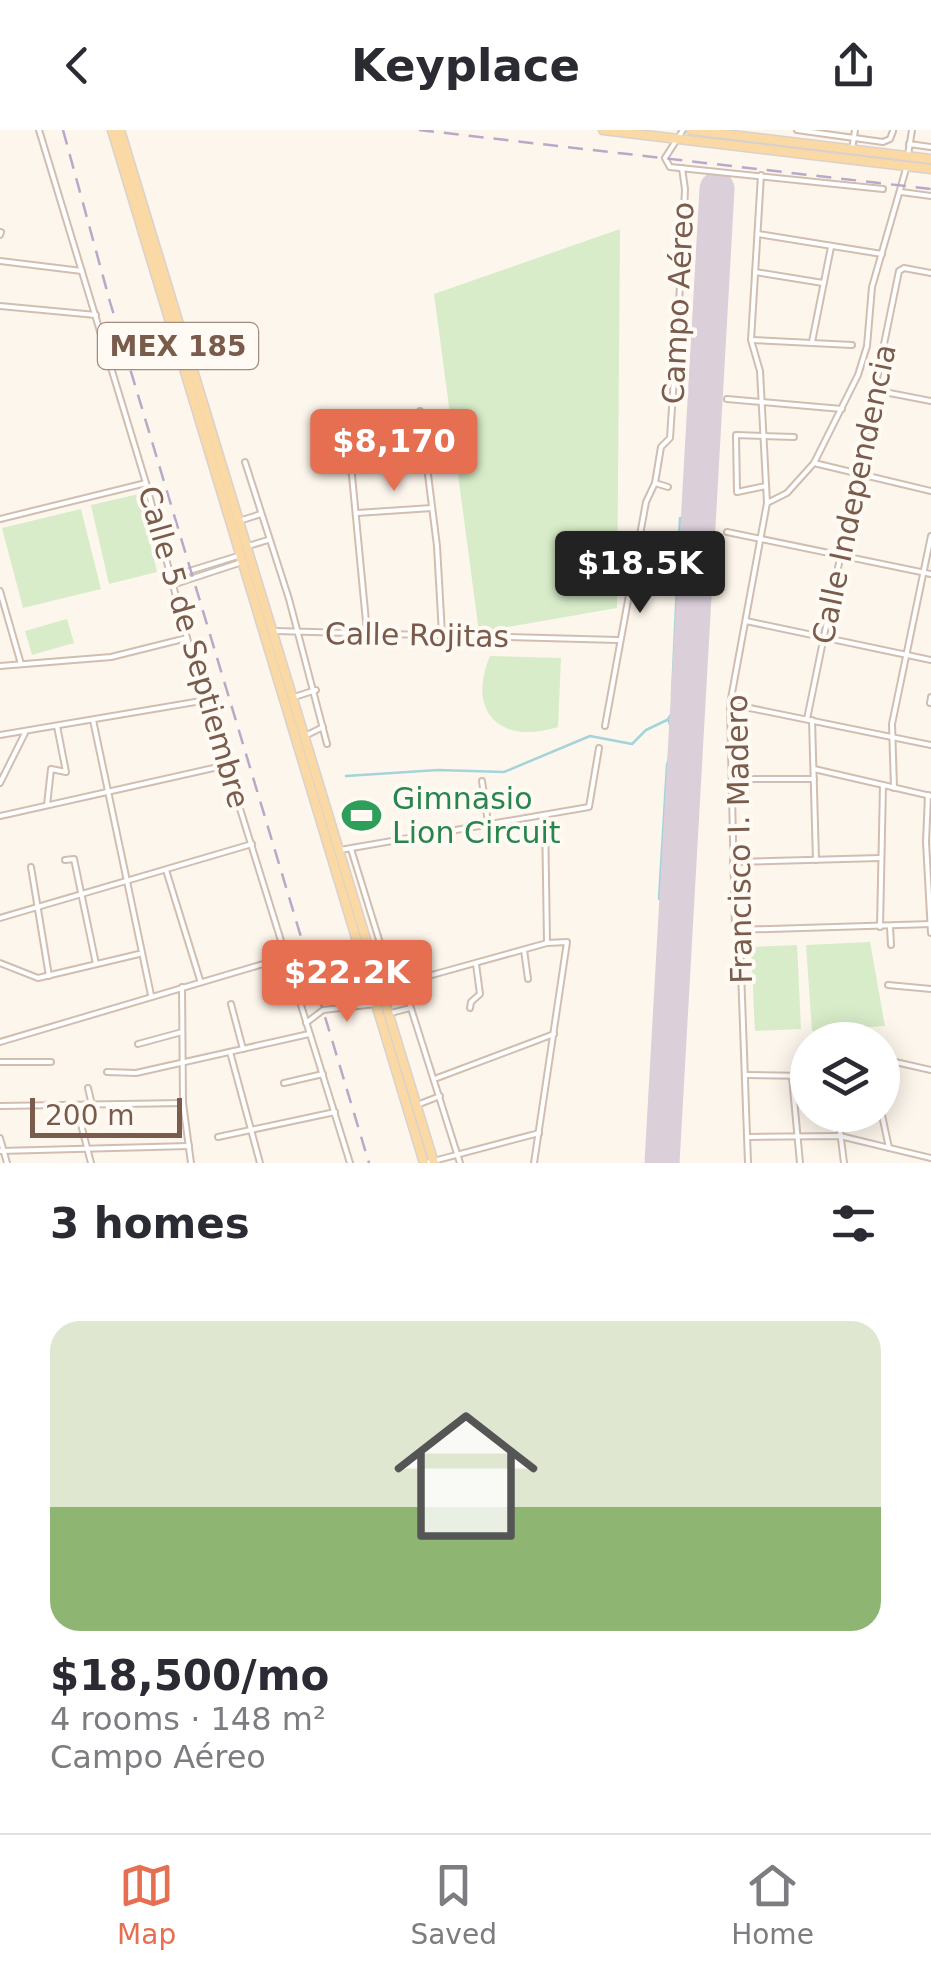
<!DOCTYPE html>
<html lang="en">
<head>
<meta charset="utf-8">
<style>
  :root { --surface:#fff; --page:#f2f2f3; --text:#2b2b33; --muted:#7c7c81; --line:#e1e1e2; --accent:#e76f51 }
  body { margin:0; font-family:"DejaVu Sans",sans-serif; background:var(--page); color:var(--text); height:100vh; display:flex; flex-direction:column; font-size:38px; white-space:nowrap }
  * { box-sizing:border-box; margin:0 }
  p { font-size:32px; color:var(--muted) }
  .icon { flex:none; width:55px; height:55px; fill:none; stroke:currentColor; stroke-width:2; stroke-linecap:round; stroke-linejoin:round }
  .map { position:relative; height:1033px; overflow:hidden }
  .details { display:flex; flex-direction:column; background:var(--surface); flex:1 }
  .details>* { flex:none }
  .fabs { position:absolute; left:790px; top:892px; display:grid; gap:20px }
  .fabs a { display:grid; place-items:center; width:110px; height:110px; border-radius:50%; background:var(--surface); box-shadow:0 5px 25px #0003; font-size:50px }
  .scale { position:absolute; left:30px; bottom:25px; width:152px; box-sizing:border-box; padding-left:10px; border:5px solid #7a5c4d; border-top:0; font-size:28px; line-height:35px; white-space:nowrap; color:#7a5c4d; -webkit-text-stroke:8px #fffaf3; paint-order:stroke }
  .price { position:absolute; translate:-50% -85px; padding:0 22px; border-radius:10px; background:var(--accent); color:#fff; font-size:32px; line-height:65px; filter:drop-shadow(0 2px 5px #0008) }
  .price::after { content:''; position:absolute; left:50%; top:60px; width:30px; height:22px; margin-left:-15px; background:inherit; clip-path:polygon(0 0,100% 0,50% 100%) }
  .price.selected { background:#222; color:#fff }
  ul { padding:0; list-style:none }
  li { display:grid; align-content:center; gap:20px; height:530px; padding:0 50px }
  li span { display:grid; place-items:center; height:310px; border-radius:30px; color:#555 }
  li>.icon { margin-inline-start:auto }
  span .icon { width:180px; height:180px; fill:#fffc; stroke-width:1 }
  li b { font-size:42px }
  h2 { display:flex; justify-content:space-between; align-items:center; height:120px; padding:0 50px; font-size:42px }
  header { display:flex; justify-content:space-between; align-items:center; height:130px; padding:0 50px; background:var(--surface); font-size:45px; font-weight:800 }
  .dock { display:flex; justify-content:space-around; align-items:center; height:140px; border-top:2px solid var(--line); background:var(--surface); font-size:28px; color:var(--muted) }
  .dock a { display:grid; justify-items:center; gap:5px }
  .dock .selected { color:var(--accent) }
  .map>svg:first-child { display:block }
</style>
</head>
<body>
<header><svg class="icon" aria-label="back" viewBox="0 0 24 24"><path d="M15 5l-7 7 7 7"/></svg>Keyplace<svg class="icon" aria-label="share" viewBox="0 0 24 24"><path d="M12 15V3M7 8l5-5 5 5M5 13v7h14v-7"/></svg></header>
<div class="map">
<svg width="931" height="1033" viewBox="0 0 931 1033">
  <rect width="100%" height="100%" fill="#fdf6ec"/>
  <!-- green -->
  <g fill="#d8ecc9">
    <polygon points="620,99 617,478 479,502 434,164"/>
    <polygon points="139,364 157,442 109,454 91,375"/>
    <polygon points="81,379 101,459 23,478 2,398"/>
    <polygon points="67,489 74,513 32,525 25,501"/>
    <path d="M490 526 561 528 558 597C501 615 466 583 490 526Z"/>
    <polygon points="870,812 885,896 812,901 806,815"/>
    <polygon points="797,815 801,899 755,901 751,817"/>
  </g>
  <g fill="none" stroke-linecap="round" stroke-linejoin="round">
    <!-- stream -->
    <g stroke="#a5d3da" stroke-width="2.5">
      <polyline points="346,646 438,640 504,642 590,606 632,614 646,600 667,590"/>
      <polyline points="659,769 667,635 675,608 668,589 675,579 672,565 680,388"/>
    </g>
    <!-- runway -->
    <polyline stroke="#dbcfda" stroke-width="35" points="662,1033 717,59"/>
    <defs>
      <polyline id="pedestrian" points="47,675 51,639 66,642 57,596"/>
      <g id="minor">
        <polyline points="39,0 146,353 187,508 350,1033"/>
        <polyline points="683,0 665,28 670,37 883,59"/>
        <polyline points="797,0 883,12 890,9 893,1"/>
        <polyline points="909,14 931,17"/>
        <polyline points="852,20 855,0"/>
        <polyline points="908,25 912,0"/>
        <polyline points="901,62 931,66"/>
        <polyline points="758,104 882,124"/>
        <polyline points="0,105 1,102"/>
        <polyline points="0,131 82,141"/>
        <polyline points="755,142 823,153"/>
        <polyline points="0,176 96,185"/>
        <polyline points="752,210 852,215"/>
        <polyline points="812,212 831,117"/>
        <polyline points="874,260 931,271"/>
        <polyline points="727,269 842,279"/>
        <polyline points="420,281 437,416 442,504"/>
        <polyline points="348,304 367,502"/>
        <polyline points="245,332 289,469 327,614"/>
        <polyline points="814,333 931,361"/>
        <polyline points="352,335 426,329"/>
        <polyline points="655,353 661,317 670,308 682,126 685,59 682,38"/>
        <polyline points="766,356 737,362 736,305 794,307"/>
        <polyline points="767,373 787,363 814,333 858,245 867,216 872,157 906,39"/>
        <polyline points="357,383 432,378"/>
        <polyline points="0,389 146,353"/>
        <polyline points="242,390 261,384"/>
        <polyline points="727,402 931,444"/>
        <polyline points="248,416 268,410"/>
        <polyline points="170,447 241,425"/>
        <polyline points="172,455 239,433"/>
        <polyline points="0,461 21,534"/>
        <polyline points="746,491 931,530"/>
        <polyline points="275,501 618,510"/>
        <polyline points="0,536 111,527 187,508"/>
        <polyline points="294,567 316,560"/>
        <polyline points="930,573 931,567"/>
        <polyline points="730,574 931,615"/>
        <polyline points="807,589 899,141 904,138 931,143"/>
        <polyline points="93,590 151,865"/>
        <polyline points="812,590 816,730"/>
        <polyline points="605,596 646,372 655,353 668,357"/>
        <polyline points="0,605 207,570"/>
        <polyline points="305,606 323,597"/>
        <polyline points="814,639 931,666"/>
        <polyline points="734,649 814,649"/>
        <polyline points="482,651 488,693"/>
        <polyline points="0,653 25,603"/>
        <polyline points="894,658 892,594 931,406"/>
        <polyline points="928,665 926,712 931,803"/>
        <polyline points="545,685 547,813"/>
        <polyline points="0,686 227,635"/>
        <polyline points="351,719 388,839"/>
        <polyline points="340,720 589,677 599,618"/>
        <polyline points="65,730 74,729 96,834"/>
        <polyline points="733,732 880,728"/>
        <polyline points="31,737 49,846"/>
        <polyline points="166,740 200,850"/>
        <polyline points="0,788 252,714"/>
        <polyline points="880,797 883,655"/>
        <polyline points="890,797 891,815"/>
        <polyline points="735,800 931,794"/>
        <polyline points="524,820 528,849"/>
        <polyline points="0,833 38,848 139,824"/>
        <polyline points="367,845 388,839 394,848 403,853 547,813 567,812 534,1033"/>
        <polyline points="403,853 460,1033"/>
        <polyline points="888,855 931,859"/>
        <polyline points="182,857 183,973 191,1033"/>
        <polyline points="231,874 243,919"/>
        <polyline points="470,878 471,872 480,864 476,834"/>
        <polyline points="391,883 410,878"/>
        <polyline points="306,893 323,880 376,874"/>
        <polyline points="0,912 287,827"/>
        <polyline points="138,914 182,902"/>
        <polyline points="230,922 260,1033"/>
        <polyline points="882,929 931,940"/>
        <polyline points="0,932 51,932"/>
        <polyline points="107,942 136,943 309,904"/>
        <polyline points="747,945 808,946"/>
        <polyline points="792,947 800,1033"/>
        <polyline points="437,948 554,904"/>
        <polyline points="284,953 323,944"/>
        <polyline points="88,958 92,975"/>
        <polyline points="76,975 91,1033"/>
        <polyline points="417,975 440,966"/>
        <polyline points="0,976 183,973"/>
        <polyline points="838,985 844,1033"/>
        <polyline points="882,985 889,1018"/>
        <polyline points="218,1007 335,982"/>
        <polyline points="748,1007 840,1006 931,1028"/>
        <polyline points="0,1008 7,1033"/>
        <polyline points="0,1021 189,1016"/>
        <polyline points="426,1033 539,1003"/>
        <polyline points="748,1033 740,813 735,800 730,574 767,373 760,241 751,210 761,45"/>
      </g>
      <g id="primary">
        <polyline points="112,0 424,1033"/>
        <polyline points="120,0 434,1033"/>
        <polyline points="603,0 931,39"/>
        <polyline points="691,0 931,29"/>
        <polyline points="109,231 180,211"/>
      </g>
    </defs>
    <!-- pedestrian casing -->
    <use href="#pedestrian" stroke="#d1beb0" stroke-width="8"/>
    <!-- minor casing -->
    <use href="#minor" stroke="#d1beb0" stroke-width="8"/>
    <!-- primary casing -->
    <use href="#primary" stroke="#dad1cd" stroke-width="11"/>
    <!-- pedestrian -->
    <use href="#pedestrian" stroke="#fff" stroke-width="4"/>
    <!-- minor -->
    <use href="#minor" stroke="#fff" stroke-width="4"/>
    <!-- primary -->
    <use href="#primary" stroke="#fbd9a5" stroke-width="8"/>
    <!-- rail -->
    <g stroke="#b9a8c9" stroke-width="2.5" stroke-dasharray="15 10" stroke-linecap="butt">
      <polyline points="63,0 110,172 369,1033"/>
      <polyline points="419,0 931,59"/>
    </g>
  </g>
  <!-- icons -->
  <defs>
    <symbol id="stadium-bare" viewBox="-9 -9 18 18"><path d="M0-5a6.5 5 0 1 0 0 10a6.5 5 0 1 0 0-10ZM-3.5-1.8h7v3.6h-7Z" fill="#2e9e5b" stroke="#fffaf3" stroke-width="2.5" paint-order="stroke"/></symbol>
  </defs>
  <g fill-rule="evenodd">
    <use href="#stadium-bare" x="334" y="658" width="55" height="55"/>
  </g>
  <g text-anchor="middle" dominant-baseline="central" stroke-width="8" stroke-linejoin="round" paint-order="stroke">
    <!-- shield labels -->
    <rect fill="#fffaf3" stroke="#a28b7f" stroke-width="2.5" x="98" y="193" width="160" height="46" rx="8"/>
    <g font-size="28" font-weight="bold" fill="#7a5c4d">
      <text x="178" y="216">MEX 185</text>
    </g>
    <!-- street labels -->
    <g font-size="30" fill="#7a5c4d" stroke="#fffaf3">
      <text transform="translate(678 173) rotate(-87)">Campo Aéreo</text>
      <text transform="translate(854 364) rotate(-78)">Calle Independencia</text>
      <text transform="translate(417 505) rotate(1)">Calle Rojitas</text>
      <text transform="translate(194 517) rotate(74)">Calle 5 de Septiembre</text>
      <text transform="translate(739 709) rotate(-91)">Francisco I. Madero</text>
    </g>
    <!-- leisure labels -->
    <g font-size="30" fill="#27864d" stroke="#fffaf3" text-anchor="start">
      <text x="392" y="668">Gimnasio<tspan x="392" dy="34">Lion Circuit</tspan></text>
    </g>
  </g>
</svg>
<div class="fabs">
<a><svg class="icon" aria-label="layers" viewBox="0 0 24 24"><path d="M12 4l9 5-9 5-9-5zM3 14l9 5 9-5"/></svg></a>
</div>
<div class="scale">200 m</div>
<b class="price" style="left:394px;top:364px">$8,170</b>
<b class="price selected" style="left:640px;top:486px">$18.5K</b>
<b class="price" style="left:347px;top:895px">$22.2K</b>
</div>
<section class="details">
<h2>3 homes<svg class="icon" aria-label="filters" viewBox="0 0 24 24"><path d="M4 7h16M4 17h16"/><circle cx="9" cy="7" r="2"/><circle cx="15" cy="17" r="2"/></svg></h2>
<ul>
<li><span style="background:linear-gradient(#dfe7d0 60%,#8fb573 0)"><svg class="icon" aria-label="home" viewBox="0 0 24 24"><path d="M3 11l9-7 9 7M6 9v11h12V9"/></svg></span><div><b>$18,500/mo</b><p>4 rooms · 148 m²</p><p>Campo Aéreo</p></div></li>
</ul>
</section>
<nav class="dock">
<a class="selected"><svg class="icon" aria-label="map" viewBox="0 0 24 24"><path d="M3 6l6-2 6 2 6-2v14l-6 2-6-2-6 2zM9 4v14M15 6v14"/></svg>Map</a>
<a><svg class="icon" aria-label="saved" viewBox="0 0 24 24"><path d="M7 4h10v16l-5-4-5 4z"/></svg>Saved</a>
<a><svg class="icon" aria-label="home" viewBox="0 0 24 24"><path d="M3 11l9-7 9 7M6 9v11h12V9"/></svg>Home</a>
</nav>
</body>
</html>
